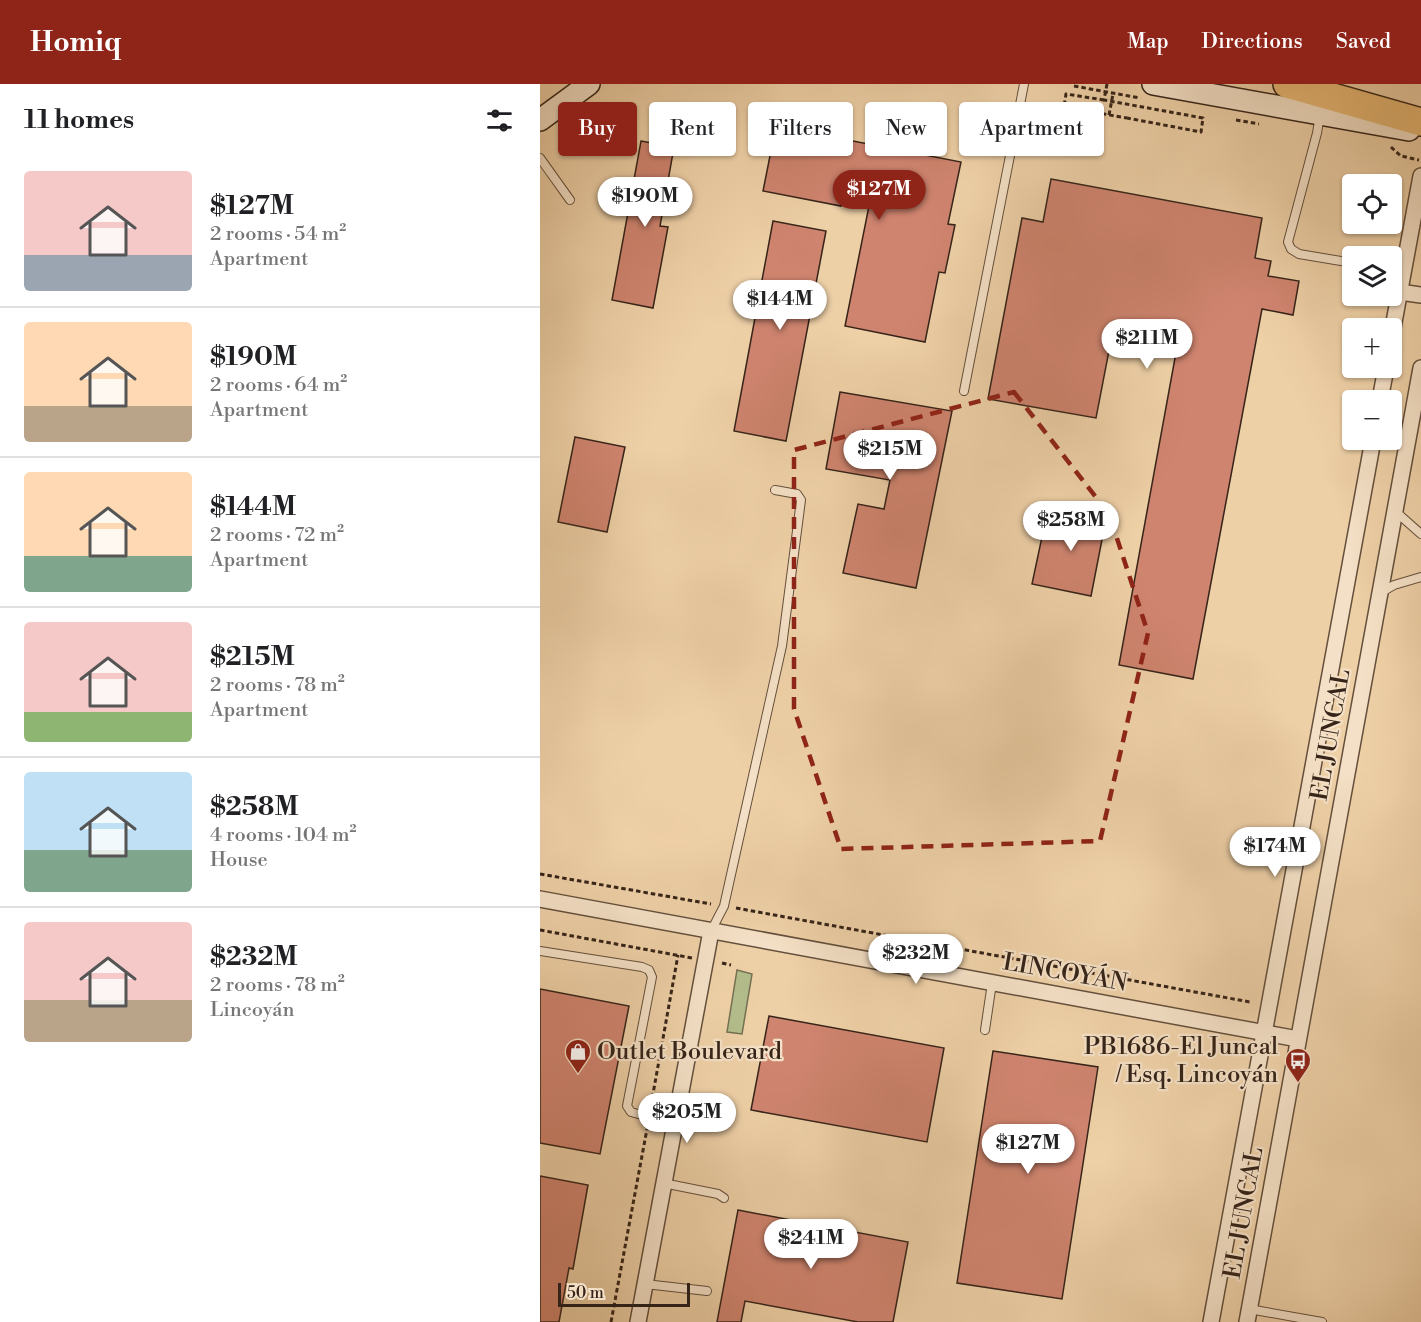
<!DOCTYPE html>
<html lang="en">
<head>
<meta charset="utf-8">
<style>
  :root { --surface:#fff; --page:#f6f6f6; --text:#202124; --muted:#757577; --line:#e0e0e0; --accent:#8f2418 }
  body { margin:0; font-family:"Libre Bodoni",serif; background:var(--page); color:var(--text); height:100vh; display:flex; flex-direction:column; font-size:22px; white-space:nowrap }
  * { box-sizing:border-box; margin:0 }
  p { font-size:20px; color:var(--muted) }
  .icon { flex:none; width:33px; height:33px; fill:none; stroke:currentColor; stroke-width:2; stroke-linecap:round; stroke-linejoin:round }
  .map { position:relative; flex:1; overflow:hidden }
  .details { display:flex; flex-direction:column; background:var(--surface); width:540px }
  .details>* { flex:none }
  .guide { position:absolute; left:18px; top:18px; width:570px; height:54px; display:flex; gap:12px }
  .controls { position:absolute; left:802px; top:90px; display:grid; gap:12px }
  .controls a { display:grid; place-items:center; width:60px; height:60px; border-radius:6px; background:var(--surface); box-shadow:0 2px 4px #0004; font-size:30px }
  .scale { position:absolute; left:18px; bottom:15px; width:132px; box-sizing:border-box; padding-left:6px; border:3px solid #362419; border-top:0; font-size:16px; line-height:21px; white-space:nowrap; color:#362419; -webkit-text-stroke:4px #f4e0c6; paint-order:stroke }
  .price { position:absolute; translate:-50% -51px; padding:0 14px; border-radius:21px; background:#fff; color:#222; font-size:20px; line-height:39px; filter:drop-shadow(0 2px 3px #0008) }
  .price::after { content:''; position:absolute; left:50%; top:36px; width:18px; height:14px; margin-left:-9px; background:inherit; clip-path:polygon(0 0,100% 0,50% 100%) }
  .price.on { background:var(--accent); color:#fff }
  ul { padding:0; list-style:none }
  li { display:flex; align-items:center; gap:18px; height:150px; padding:0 24px }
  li+li { border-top:2px solid var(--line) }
  li span { display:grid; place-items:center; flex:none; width:168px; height:120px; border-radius:6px; color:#555 }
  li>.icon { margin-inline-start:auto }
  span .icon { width:72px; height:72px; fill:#fffc; stroke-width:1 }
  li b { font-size:26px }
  h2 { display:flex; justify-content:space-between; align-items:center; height:72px; padding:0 24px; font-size:26px }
  .tag { padding:0 21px; border-radius:6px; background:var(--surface); box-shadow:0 2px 4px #0004; font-size:21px; line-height:54px }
  .tag.on { background:var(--accent); color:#fff }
  header { display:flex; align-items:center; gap:36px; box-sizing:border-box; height:84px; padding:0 30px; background:var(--accent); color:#fff }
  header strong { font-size:28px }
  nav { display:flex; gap:33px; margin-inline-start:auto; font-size:21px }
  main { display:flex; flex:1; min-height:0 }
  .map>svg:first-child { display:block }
</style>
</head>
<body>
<header>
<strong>Homiq</strong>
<nav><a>Map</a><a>Directions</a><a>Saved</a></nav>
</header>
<main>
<section class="details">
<h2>11 homes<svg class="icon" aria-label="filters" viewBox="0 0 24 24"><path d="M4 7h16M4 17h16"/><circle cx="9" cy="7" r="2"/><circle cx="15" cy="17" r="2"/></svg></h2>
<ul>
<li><span style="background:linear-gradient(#f6c9c9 70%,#9aa5b1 0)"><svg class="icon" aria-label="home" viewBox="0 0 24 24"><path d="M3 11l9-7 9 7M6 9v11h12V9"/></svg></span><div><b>$127M</b><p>2 rooms · 54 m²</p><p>Apartment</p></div></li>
<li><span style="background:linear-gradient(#ffd9b3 70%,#b9a48a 0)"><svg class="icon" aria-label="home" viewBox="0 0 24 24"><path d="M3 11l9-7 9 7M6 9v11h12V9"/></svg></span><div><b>$190M</b><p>2 rooms · 64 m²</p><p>Apartment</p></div></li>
<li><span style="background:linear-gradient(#ffd9b3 70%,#7fa58c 0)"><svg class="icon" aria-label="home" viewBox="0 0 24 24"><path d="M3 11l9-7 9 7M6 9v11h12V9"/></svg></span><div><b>$144M</b><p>2 rooms · 72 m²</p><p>Apartment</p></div></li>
<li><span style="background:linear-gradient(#f6c9c9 75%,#8fb573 0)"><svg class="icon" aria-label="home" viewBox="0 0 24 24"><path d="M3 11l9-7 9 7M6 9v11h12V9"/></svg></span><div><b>$215M</b><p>2 rooms · 78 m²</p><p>Apartment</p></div></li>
<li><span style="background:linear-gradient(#bfe0f5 65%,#7fa58c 0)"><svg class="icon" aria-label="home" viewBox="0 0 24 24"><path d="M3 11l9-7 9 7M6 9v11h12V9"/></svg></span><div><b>$258M</b><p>4 rooms · 104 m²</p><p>House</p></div></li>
<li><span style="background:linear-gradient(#f6c9c9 65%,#b9a48a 0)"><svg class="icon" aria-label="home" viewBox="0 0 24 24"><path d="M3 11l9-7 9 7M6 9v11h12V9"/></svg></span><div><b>$232M</b><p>2 rooms · 78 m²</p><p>Lincoyán</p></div></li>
</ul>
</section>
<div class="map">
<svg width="881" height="1238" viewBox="0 0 881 1238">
  <rect width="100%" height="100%" fill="#eed0a7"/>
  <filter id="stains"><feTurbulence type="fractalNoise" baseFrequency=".00333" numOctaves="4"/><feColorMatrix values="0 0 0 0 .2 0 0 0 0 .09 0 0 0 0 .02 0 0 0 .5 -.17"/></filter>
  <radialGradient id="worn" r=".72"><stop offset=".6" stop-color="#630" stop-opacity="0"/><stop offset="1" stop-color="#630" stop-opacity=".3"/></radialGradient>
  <!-- green -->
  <polygon fill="#b3bc8b" stroke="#747052" stroke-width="1.5" points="197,886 212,890 202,950 187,948"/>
  <!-- building -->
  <g fill="#cf846f" stroke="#362419" stroke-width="1.5">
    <polygon points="236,42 421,78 408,140 415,141 405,189 399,188 385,258 305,242 333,102 306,97 301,122 223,107"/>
    <polygon points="101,57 134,63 120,142 128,143 113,224 72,216"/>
    <polygon points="511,95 722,134 715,174 731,177 728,192 759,197 753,231 722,225 653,595 579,581 637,263 572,251 556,334 448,315 482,134 503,138"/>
    <polygon points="233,137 286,147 246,357 194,347"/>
    <polygon points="300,308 412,327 376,504 303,489 318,420 344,425 350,396 286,385"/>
    <polygon points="35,353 85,363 67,448 18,438"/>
    <polygon points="526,422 567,430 551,512 492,500 506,434 523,438"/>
    <polygon points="0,905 89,922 60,1070 0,1059"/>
    <polygon points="229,932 404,964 387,1058 211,1026"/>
    <polygon points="453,967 558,983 522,1215 417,1199"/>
    <polygon points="0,1092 48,1101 33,1185 29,1184 19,1238 0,1238"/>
    <polygon points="198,1126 368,1158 353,1238 318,1238 205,1217 201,1238 177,1238"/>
  </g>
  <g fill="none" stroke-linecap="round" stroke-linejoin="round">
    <defs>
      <g id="lane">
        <polyline points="780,31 777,49 748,158 751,165 759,170 813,179"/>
        <polyline points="0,74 30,116"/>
        <polyline points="424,307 484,0"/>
        <polyline points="855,427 881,450"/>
        <polyline points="842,508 854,501 881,493"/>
        <polyline points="171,847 184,822 242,562 261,416 257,410 235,406"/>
        <polyline points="0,867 102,883 109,886 112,893 87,1022 91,1028 109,1033 135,1036"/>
        <polyline points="445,946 452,899"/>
        <polyline points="123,1099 178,1110 184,1114"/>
        <polyline points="105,1200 167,1207"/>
        <polyline points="709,1225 782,1238"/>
      </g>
      <g id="street">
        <polyline points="860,208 881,211"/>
        <polyline points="852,249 881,92"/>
        <polyline points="840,316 846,284"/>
        <polyline points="0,815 758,955"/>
        <polyline points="98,1238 171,847"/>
        <polyline points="671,1238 833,356"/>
        <polyline points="707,1238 881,284"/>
      </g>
      <g id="secondary">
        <polyline points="613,0 869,46"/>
        <polyline points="0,36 49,0"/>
      </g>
      <polyline id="highway" points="747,0 881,38"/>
    </defs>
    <!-- lane casing -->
    <use href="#lane" stroke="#644f3c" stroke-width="10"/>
    <!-- street casing -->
    <use href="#street" stroke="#644f3c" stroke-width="18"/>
    <!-- secondary casing -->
    <use href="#secondary" stroke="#362419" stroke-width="24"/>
    <!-- highway casing -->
    <use href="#highway" stroke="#362419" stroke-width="30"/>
    <!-- path -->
    <g stroke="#362419" stroke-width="3" stroke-dasharray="4.5 3" stroke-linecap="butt">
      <polyline points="534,2 600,14"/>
      <polyline points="564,16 526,10 524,23 587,34"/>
      <polyline points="569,31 573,10"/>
      <polyline points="696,36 719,40"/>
      <polyline points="851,63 861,72 879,76"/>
      <polyline points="0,790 171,820"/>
      <polyline points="196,824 710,918"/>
      <polyline points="0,846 152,874"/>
      <polyline points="182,879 191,881"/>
      <polyline points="111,1021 138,871"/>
      <polyline points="71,1238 107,1045"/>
    </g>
    <!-- lane -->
    <use href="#lane" stroke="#f4e0c6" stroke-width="8"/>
    <!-- street -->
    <use href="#street" stroke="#f4e0c6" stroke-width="15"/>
    <!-- secondary -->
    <use href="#secondary" stroke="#f4e0c6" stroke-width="21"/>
    <!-- highway -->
    <use href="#highway" stroke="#e7b874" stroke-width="27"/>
    <!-- path-bridge -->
    <polyline stroke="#362419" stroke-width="3" stroke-dasharray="4.5 3" stroke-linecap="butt" points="567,0 564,16 663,34 661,48 587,34"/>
  </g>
  <!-- marked area -->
  <path fill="none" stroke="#8f2418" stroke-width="4.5" stroke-dasharray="12 8" stroke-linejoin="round" d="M474 308 569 430 608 549 560 757 301 765 254 625V366Z"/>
  <!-- icons -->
  <defs>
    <symbol id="shop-pin" viewBox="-11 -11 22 30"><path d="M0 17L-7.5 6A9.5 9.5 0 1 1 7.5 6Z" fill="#8f2418" stroke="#f4e0c6"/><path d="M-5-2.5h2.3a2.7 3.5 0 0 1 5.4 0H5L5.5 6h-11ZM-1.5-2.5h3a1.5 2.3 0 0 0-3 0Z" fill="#fff"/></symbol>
    <symbol id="bus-pin" viewBox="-11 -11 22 30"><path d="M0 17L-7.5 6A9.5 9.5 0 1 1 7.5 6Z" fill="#8f2418" stroke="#f4e0c6"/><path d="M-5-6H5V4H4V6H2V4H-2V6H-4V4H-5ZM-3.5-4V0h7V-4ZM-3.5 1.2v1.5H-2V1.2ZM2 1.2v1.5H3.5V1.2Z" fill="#fff"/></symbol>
  </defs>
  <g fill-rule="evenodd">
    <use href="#shop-pin" x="23" y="953" width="30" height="40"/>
    <use href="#bus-pin" x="743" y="962" width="30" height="40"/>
  </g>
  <g text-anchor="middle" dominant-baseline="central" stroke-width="4.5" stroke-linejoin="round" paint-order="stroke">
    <!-- street labels -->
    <g font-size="24" fill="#362419" stroke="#f4e0c6">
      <text transform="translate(791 651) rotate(-80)">EL JUNCAL</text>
      <text transform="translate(525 889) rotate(10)">LINCOYÁN</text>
      <text transform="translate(704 1129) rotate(-80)">EL JUNCAL</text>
    </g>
    <!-- poi labels -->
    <g font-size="24" fill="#362419" stroke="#f4e0c6" text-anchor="end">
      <text x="738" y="963">PB1686-El Juncal<tspan x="738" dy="28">/ Esq. Lincoyán</tspan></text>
      <text x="57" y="968" text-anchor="start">Outlet Boulevard</text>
    </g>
  </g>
  <rect width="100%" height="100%" filter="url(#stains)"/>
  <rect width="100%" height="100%" fill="url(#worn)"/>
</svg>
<div class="controls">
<a><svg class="icon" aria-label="locate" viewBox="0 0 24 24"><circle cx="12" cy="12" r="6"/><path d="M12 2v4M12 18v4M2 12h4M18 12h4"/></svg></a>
<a><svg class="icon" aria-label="layers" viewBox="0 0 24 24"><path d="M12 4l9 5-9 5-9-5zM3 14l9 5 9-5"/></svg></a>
<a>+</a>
<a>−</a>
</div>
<div class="scale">50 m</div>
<b class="price on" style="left:339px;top:137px">$127M</b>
<b class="price" style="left:105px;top:144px">$190M</b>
<b class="price" style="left:240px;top:247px">$144M</b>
<b class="price" style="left:607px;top:286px">$211M</b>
<b class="price" style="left:350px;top:397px">$215M</b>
<b class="price" style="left:531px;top:468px">$258M</b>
<b class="price" style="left:735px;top:794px">$174M</b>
<b class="price" style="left:376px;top:901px">$232M</b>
<b class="price" style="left:147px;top:1060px">$205M</b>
<b class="price" style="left:488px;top:1091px">$127M</b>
<b class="price" style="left:271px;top:1186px">$241M</b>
<div class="guide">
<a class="tag on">Buy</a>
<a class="tag">Rent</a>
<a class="tag">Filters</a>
<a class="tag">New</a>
<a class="tag">Apartment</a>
</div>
</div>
</main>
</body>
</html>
